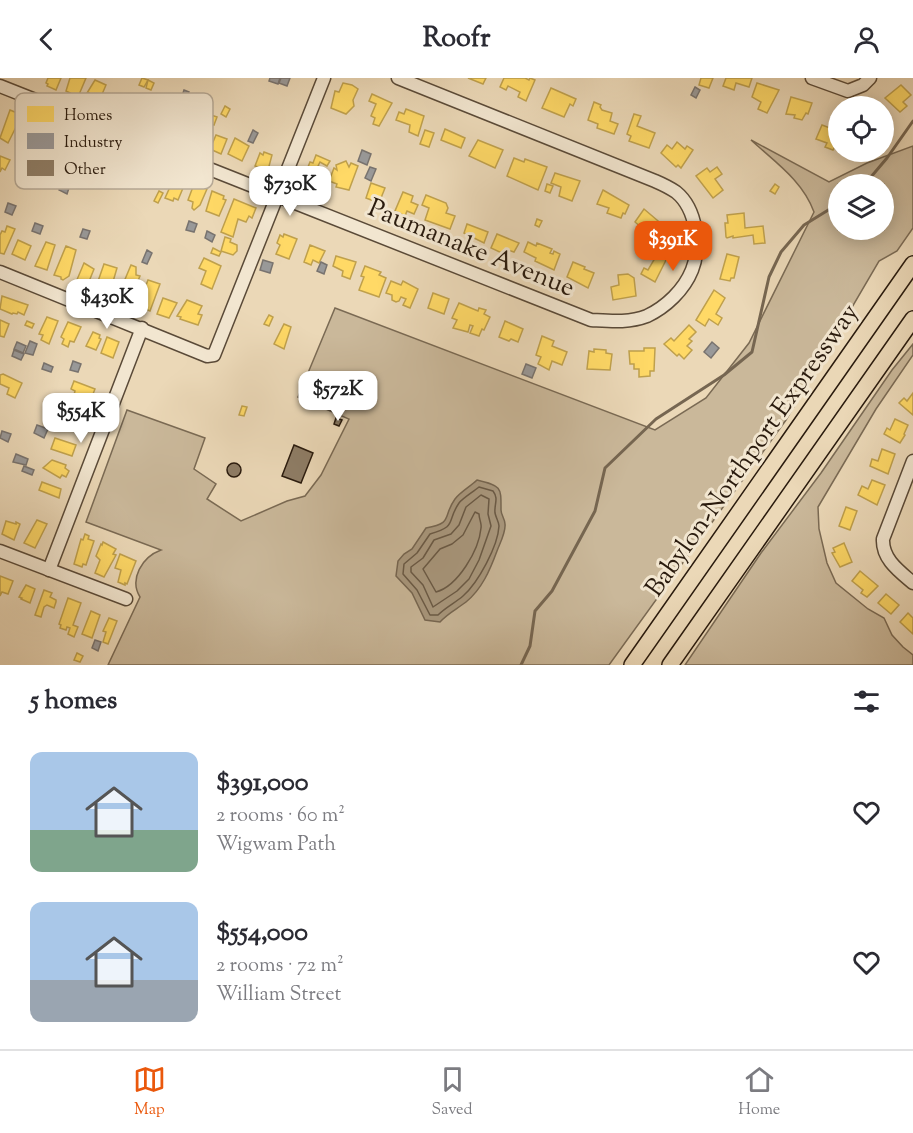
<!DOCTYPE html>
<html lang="en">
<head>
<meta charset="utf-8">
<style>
  :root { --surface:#fff; --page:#f2f2f3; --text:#2b2b33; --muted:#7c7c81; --line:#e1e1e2; --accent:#ea580c }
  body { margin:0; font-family:"Sorts Mill Goudy",serif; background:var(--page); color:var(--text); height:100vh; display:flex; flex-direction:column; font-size:22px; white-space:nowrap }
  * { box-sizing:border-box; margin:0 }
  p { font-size:20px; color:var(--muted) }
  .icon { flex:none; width:33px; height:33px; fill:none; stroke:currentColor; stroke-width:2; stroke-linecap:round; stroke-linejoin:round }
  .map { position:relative; height:587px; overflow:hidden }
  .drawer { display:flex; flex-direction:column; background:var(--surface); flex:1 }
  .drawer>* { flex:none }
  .fabs { position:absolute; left:828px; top:18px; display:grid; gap:12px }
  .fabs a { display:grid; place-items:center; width:66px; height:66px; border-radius:50%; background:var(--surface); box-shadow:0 3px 15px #0003; font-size:30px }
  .price { position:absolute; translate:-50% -51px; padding:0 14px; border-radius:12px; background:#fff; color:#222; font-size:20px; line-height:39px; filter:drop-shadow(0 2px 3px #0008) }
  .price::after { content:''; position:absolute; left:50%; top:36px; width:18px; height:14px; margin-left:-9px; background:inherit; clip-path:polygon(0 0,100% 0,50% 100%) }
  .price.on { background:var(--accent); color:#fff }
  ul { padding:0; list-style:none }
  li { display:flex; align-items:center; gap:18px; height:150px; padding:0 30px }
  li span { display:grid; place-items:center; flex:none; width:168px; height:120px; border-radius:12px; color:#555 }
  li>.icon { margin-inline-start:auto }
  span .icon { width:72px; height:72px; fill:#fffc; stroke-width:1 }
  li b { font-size:26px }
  h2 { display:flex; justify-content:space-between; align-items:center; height:72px; padding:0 30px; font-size:26px }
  header { display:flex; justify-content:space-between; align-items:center; height:78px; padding:0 30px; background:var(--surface); font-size:27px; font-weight:700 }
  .tab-bar { display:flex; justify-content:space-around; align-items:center; height:84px; border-top:2px solid var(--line); background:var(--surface); font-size:16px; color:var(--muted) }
  .tab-bar a { display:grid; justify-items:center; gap:3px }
  .tab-bar .on { color:var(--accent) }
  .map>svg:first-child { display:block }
</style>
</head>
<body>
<header><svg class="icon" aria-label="back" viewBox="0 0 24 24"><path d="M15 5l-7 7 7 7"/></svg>Roofr<svg class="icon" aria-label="person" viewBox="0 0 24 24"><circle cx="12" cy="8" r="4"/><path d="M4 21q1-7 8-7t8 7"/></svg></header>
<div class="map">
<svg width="913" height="587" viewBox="0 0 913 587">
  <rect width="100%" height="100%" fill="#ebd8b7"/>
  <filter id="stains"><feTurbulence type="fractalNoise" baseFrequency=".00333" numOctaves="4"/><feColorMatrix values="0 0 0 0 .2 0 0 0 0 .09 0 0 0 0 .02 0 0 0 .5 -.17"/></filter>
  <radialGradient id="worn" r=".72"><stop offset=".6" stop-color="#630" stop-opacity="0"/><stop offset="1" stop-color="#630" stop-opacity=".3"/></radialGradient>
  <!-- green -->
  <g fill="#cab89a" stroke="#7a6a54" stroke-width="1.5" fill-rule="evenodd">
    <path d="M751 62 829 104 867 85 913 68V150L897 173 879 183 786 342 609 587H108L140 519C129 501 142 479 161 472L86 444 127 332 205 360 194 391 216 406 207 421 241 443 287 423 305 418 321 397 349 341 298 319 335 230 655 352 706 320 749 265 814 134C803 103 775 84 751 62ZM838 106H884V152H838Z"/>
    <polygon points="913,266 913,277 876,331 818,429 819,451 827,485 836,505 868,531 884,540 892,557 903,569 913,577 913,587 685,587 761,475 821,395 892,292"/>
  </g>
  <!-- water -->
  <path fill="#a9987e" stroke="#766651" stroke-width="1.5" d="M477 402C502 408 501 409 501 432 501 437 505 441 505 446 506 454 500 465 497 473 490 492 482 511 466 524 457 531 448 535 440 544L425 542 412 515 396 498 398 483 404 476 412 471 426 450C454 445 442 439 455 421 460 414 471 408 477 402Z"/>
  <!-- homes -->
  <g fill="#ffd966" stroke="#bfa04c" stroke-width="1.5">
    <polygon points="48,0 61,0 56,12 47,8 48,6 46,5"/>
    <polygon points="70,0 86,0 78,19 66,13"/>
    <polygon points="142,0 148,2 144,9 139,7"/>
    <polygon points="468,0 486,0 483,6"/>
    <polygon points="504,0 525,0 529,2 530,0 535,2 526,23 518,19 520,14 508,8 506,12 500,9"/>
    <polygon points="701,0 713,0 709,10 699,7"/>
    <polygon points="726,0 752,0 749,9 736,5 734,12 723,8"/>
    <polygon points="95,2 106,7 97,28 86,23 89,15 87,15"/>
    <polygon points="148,2 154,5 151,12 146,10"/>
    <polygon points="343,5 352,7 358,11 353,22 354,28 346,36 331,30 335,13 339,14"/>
    <polygon points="757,5 779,12 767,35 758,31 761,24 752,19"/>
    <polygon points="901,7 911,17 903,24 907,28 900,34 885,20"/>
    <polygon points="551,10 576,21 573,28 570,26 564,39 542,30"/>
    <polygon points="372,16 392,25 379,48 373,46 375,40 371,38 376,26 369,23"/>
    <polygon points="791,19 812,25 808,36 806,35 802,42 794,40 795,37 786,36"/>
    <polygon points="594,24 601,27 600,29 602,32 612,35 610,43 618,46 614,56 597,50 598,46 588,42"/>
    <polygon points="225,28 230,31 226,39 221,36"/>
    <polygon points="406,31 424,38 418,58 409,54 410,47 396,42 399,34 404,36"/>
    <polygon points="10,32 22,37 8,65 0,60"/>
    <polygon points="634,36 641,38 637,48 655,55 649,70 629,63 631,58 627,56"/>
    <polygon points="211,37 217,39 214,47 208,45"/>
    <polygon points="822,47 838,53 838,62 833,72 825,69 827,65 816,61"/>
    <polygon points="445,51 465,60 461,70 441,62"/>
    <polygon points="425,52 434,55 429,69 420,66"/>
    <polygon points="216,57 227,61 221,76 210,71"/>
    <polygon points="235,60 249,68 242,83 228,76"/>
    <polygon points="478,62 503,72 495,90 469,78"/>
    <polygon points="677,64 685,71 687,68 693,72 681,90 678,87 676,89 661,75 667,67 672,71"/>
    <polygon points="264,74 272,77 268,92 255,88 260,75 263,77"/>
    <polygon points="316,77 330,83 327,88 320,84 318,88 321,89 316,103 304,99 310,84 313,85"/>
    <polygon points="0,78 10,82 5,92 2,90 0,94"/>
    <polygon points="514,80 524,84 525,81 547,89 538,112 507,98"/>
    <polygon points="346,83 349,89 351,85 358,88 349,112 336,109 337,106 329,103 334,90 337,92 336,87"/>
    <polygon points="717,89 722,96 715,101 723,112 713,120 696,98 707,90 710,94"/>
    <polygon points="555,95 580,103 572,123 559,118 561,109 551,105"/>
    <polygon points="175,98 186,103 178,122 174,120 173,123 165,120"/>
    <polygon points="371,105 385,110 379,125 366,120"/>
    <polygon points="194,106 207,111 200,127 194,132 192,130 193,124 188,122"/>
    <polygon points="547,106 553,108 550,115 545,113"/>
    <polygon points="775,106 779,109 775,116 770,113"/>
    <polygon points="603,112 629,127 625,136 623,135 621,140 607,135 609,130 597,126"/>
    <polygon points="159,113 163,115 158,125 154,123"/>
    <polygon points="212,113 224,118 223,121 226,122 219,138 206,133"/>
    <polygon points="403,114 413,118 411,124 418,127 414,136 407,133 405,138 395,133"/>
    <polygon points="426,117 446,125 448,130 446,135 455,138 450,151 425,142 429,130 422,127"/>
    <polygon points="234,121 256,130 252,140 249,138 246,144 238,141 233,159 221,154"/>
    <polygon points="644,131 664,148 656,157 646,148 643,151 635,144"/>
    <polygon points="744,135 745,150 763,148 765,165 754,166 753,157 733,160 733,158 727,160 726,159 725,145 728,145 727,137"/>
    <polygon points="537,141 542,143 539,149 535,147"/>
    <polygon points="467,146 488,154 484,165 464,155"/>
    <polygon points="7,148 15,151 4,176 0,175 0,157 2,153 5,154"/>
    <polygon points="284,156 297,161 289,181 276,176 280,167 277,165 280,157 283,159"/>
    <polygon points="497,156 519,165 514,174 508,172 506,177 491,170"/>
    <polygon points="225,159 231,161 230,164 237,167 237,173 233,177 221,173"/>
    <polygon points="18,162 31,168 25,182 12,176"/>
    <polygon points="46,164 55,167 47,192 35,188"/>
    <polygon points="528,164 536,168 537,165 552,171 550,175 553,176 554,173 560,176 554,192 535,183 536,180 524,174"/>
    <polygon points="310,167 325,173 319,185 313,182 311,187 304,184"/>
    <polygon points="66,168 76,172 69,198 63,202 61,201 61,199 54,197"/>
    <polygon points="213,170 221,174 219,178 211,175"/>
    <polygon points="658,175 667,180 655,204 641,196 644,190 648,192"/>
    <polygon points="727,176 739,179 734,200 731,200 730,203 720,201"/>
    <polygon points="336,178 356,184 350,201 342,198 343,193 333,188"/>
    <polygon points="204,180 221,188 212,211 201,206 206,193 199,190"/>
    <polygon points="573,184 585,189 584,191 594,195 588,210 567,199"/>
    <polygon points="84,185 94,191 88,206 84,204 83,207 76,204"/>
    <polygon points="104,186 117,190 110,214 96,209"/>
    <polygon points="131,187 136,189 136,197 140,198 130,222 118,218"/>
    <polygon points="365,188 381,194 379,197 386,200 379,219 359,212 364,199 361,198"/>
    <polygon points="628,196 634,200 636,218 613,222 611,209 619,207 618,197"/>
    <polygon points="148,202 160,206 150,233 138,228"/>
    <polygon points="391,203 401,207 403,203 418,211 410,230 403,227 406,221 401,219 399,223 396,224 392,222 392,217 386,215"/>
    <polygon points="714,212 725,220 716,236 722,240 718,247 709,241 705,248 696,242"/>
    <polygon points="433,215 449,221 444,236 428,230"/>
    <polygon points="2,218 28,227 24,237 18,234 17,236 13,235 12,236 0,231"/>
    <polygon points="163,220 177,225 169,240 157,236"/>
    <polygon points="187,222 202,228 198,236 202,237 198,247 180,241 181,239 177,238"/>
    <polygon points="459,225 478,233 479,230 486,232 484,236 490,239 484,252 482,251 479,258 470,255 473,248 470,247 468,254 453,250 457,242 452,240"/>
    <polygon points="269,237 273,239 269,248 264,246"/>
    <polygon points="47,239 58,243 49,266 41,262 43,257 39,256"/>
    <polygon points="0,242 9,246 4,259 0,258"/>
    <polygon points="27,243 34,246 32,250 25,247"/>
    <polygon points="505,243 523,251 518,264 511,261 509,263 499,259"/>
    <polygon points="68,244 81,249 74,264 70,263 68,269 62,266 64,261 61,259"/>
    <polygon points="284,246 291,249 284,271 274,266"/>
    <polygon points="689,247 696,254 689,261 692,263 687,268 692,272 684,281 679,276 677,278 664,266 671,260 674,263"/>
    <polygon points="93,254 100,257 99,260 101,261 96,272 86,268"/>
    <polygon points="542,258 554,263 552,268 567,274 562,287 552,283 549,292 538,286 541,279 536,277"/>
    <polygon points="107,259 119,264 113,280 101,275"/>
    <polygon points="644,270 655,270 654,293 650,293 650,298 639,299 639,291 634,291 634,286 630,286 629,273 644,273"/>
    <polygon points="594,271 606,272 606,275 612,276 610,292 587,291 589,273 594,274"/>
    <polygon points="3,296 22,305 15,320 7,316 9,310 0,306 0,297"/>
    <polygon points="74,303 95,311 89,326 87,325 86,329 75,325 77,319 74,317 75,313 71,311"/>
    <polygon points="913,315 913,337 899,325 904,320 907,323"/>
    <polygon points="64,324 83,332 78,346 74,344 72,347 62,343 65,335 60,333"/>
    <polygon points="242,328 247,329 244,338 239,337"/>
    <polygon points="895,341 908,347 904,356 905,357 900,365 884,356 887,350 890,352"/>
    <polygon points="55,360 76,367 72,378 51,371"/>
    <polygon points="882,371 895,376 888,396 870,388 872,381 878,383"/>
    <polygon points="52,382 66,387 65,390 69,393 66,399 62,397 60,400 43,390"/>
    <polygon points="872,402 885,407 877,427 858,417 862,408 868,411"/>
    <polygon points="42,404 61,411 59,420 39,412"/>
    <polygon points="846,429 857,433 850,452 839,448"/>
    <polygon points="37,442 47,446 35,470 24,465"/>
    <polygon points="6,443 16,446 16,444 20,446 14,462 2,456"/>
    <polygon points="85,456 89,458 88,461 94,463 86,487 83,486 82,489 74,486 81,461 83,462"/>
    <polygon points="103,464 116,471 113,476 116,477 104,499 95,495 100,482 96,478 101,466 102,467"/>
    <polygon points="844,465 852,484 840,489 832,475 835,474 833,470"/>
    <polygon points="120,476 136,483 127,506 125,505 125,507 118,504 121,492 115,490"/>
    <polygon points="860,493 878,508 867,519 861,515 863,512 852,503"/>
    <polygon points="0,498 13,503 8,516 2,514 0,518"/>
    <polygon points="26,507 35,511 30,525 21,521 22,520 19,519"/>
    <polygon points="44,512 52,515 50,519 56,522 56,524 54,530 47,527 44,529 41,539 35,537"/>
    <polygon points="886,516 899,527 891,536 878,525"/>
    <polygon points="68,520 81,525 73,547 78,549 74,559 68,556 70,550 67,549 66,552 60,550 61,547 59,546"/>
    <polygon points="91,533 100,537 92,560 82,556"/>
    <polygon points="908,535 913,540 913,556 900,544"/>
    <polygon points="109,540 117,543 108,566 103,564 106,554 103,553"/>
    <polygon points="77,575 83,578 80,584 74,582"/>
  </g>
  <!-- industry -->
  <g fill="#999" stroke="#78736f" stroke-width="1.5">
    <polygon points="270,0 280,0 278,6 269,3"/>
    <polygon points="281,0 290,0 287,8 279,5"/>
    <polygon points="695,9 700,12 696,20 691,17"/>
    <polygon points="184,12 189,14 185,26 180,24"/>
    <polygon points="253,52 258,55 253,65 248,63"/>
    <polygon points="362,72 371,76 367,87 358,83"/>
    <polygon points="370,89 376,91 371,103 365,100"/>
    <polygon points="62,104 70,107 67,116 59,112"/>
    <polygon points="8,125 16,128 12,137 5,134"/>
    <polygon points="189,143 197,146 194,154 186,152"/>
    <polygon points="35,145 43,148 40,156 32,153"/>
    <polygon points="83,151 90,153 87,161 80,159"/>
    <polygon points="207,153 215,157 212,164 205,160"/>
    <polygon points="147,172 152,175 147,186 142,184"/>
    <polygon points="263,182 273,185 270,195 260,192"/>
    <polygon points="321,184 327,187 324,196 317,193"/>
    <polygon points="30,263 37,266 33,277 25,275"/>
    <polygon points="17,264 26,268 23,275 14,271"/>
    <polygon points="712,264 719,270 711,280 704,274"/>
    <polygon points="14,272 24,276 21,282 12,278"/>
    <polygon points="73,283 81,286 78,294 70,292"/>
    <polygon points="44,285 53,289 51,294 42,291"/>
    <polygon points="526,286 536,290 532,300 522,296"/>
    <polygon points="37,347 48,351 44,360 34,355"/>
    <polygon points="2,353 11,356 8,364 0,360"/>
    <polygon points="16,376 28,381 26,387 13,384"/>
    <polygon points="24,388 34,392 32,397 22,393"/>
    <polygon points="95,562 101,564 98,573 92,570"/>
  </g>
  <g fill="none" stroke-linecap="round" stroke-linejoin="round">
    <!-- shore -->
    <g stroke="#6a5a46" stroke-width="1.5">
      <path d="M479 409 493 413C499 421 494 426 495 435 496 440 499 444 499 448 498 468 478 505 463 518 455 525 446 529 438 537H430L417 512 403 496 404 486 417 475 430 456C458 448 446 444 459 425 463 420 473 414 479 409Z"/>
      <polygon points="481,417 489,421 488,436 491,448 479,482 469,501 457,513 433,529 423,507 411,494 411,489 423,480 434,462 451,456 459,447 466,429"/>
      <path d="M475 434 479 436C479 441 482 446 481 450 479 472 458 508 436 514L423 491 440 471 452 466 463 457Z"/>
    </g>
    <!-- stream -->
    <g stroke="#766651" stroke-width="3">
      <polyline points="865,106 887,80 913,43"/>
      <polyline points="521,587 530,568 535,533 552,513 595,433 605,390 656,341 724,297 752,274 769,199 781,174 804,147 838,126"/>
    </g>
  </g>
  <!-- building -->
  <g fill="#8e7d66" stroke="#2a1b0e" stroke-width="1.5">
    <polygon points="336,340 342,342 339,348 334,346"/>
    <polygon points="294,367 313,375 301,405 282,398"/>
    <circle cx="234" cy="392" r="7"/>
  </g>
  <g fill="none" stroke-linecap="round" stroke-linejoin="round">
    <defs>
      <g id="minor">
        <polyline points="812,0 848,13 863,7 870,0"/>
        <path d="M0 8 591 242C610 243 629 245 647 238 666 229 684 212 692 192 701 169 697 131 676 114 670 110 662 106 655 103L398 0"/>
        <polyline points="0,194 207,278 214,277 324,0"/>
        <path d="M913 383 883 461C882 481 899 493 913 505"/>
        <polyline points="0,473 126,521"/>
        <polyline points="49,492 142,250"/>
      </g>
      <g id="major">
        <polyline points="632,587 913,186"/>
        <polyline points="670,587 913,241"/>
      </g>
    </defs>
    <!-- minor casing -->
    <use href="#minor" stroke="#5a4a38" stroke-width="15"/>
    <!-- major casing -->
    <use href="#major" stroke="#2a1b0e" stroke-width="18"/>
    <!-- minor -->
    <use href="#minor" stroke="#f2e6d0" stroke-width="12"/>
    <!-- major -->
    <use href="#major" stroke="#ebd8b7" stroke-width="15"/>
  </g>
  <g text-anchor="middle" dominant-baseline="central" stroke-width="6" stroke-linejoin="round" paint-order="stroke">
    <!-- street labels -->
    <g font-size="26" fill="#2a1b0e" stroke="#f2e6d0">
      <text transform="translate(471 171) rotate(22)">Paumanake Avenue</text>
      <text transform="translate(753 373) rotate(-55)">Babylon-Northport Expressway</text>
    </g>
  </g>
  <!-- legend -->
  <rect x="15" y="15" width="198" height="96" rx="9" fill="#f2e6d0" stroke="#b6a996" stroke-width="1.5"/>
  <rect x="27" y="28" width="27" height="16" fill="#ffd966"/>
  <rect x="27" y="55" width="27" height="16" fill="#999"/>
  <rect x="27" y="82" width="27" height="16" fill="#8e7d66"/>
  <g font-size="16" fill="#2a1b0e">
    <text x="64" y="42">Homes</text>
    <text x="64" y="69">Industry</text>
    <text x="64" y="96">Other</text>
  </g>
  <rect width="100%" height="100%" filter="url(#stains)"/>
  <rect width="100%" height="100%" fill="url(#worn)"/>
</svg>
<div class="fabs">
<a><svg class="icon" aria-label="locate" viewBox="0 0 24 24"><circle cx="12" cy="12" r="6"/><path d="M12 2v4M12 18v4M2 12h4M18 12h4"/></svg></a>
<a><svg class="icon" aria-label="layers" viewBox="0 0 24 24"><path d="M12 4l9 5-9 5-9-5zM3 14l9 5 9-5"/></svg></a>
</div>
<b class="price" style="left:290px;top:139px">$730K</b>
<b class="price on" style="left:673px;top:194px">$391K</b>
<b class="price" style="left:107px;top:252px">$430K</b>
<b class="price" style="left:338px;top:344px">$572K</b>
<b class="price" style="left:81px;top:366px">$554K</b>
</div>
<section class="drawer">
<h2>5 homes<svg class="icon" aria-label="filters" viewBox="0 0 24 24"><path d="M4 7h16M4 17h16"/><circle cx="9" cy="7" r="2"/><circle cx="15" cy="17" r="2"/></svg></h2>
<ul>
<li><span style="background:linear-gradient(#a9c7e8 65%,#7fa58c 0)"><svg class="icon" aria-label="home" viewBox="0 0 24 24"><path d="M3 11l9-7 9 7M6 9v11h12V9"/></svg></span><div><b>$391,000</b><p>2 rooms · 60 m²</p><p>Wigwam Path</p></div><svg class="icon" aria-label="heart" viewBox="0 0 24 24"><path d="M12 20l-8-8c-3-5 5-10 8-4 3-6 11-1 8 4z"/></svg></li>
<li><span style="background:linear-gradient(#a9c7e8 65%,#9aa5b1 0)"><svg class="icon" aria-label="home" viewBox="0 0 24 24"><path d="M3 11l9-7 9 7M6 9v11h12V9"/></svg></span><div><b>$554,000</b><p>2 rooms · 72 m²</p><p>William Street</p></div><svg class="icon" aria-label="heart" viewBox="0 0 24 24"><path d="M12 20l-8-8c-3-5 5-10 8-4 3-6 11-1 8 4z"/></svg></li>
</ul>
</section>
<nav class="tab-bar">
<a class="on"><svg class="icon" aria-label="map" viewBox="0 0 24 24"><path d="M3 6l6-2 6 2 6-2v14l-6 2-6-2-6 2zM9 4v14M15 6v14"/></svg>Map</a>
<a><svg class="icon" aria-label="saved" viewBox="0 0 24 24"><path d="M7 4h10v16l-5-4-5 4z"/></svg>Saved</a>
<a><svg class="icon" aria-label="home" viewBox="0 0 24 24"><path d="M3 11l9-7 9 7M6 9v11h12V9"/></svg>Home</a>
</nav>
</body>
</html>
